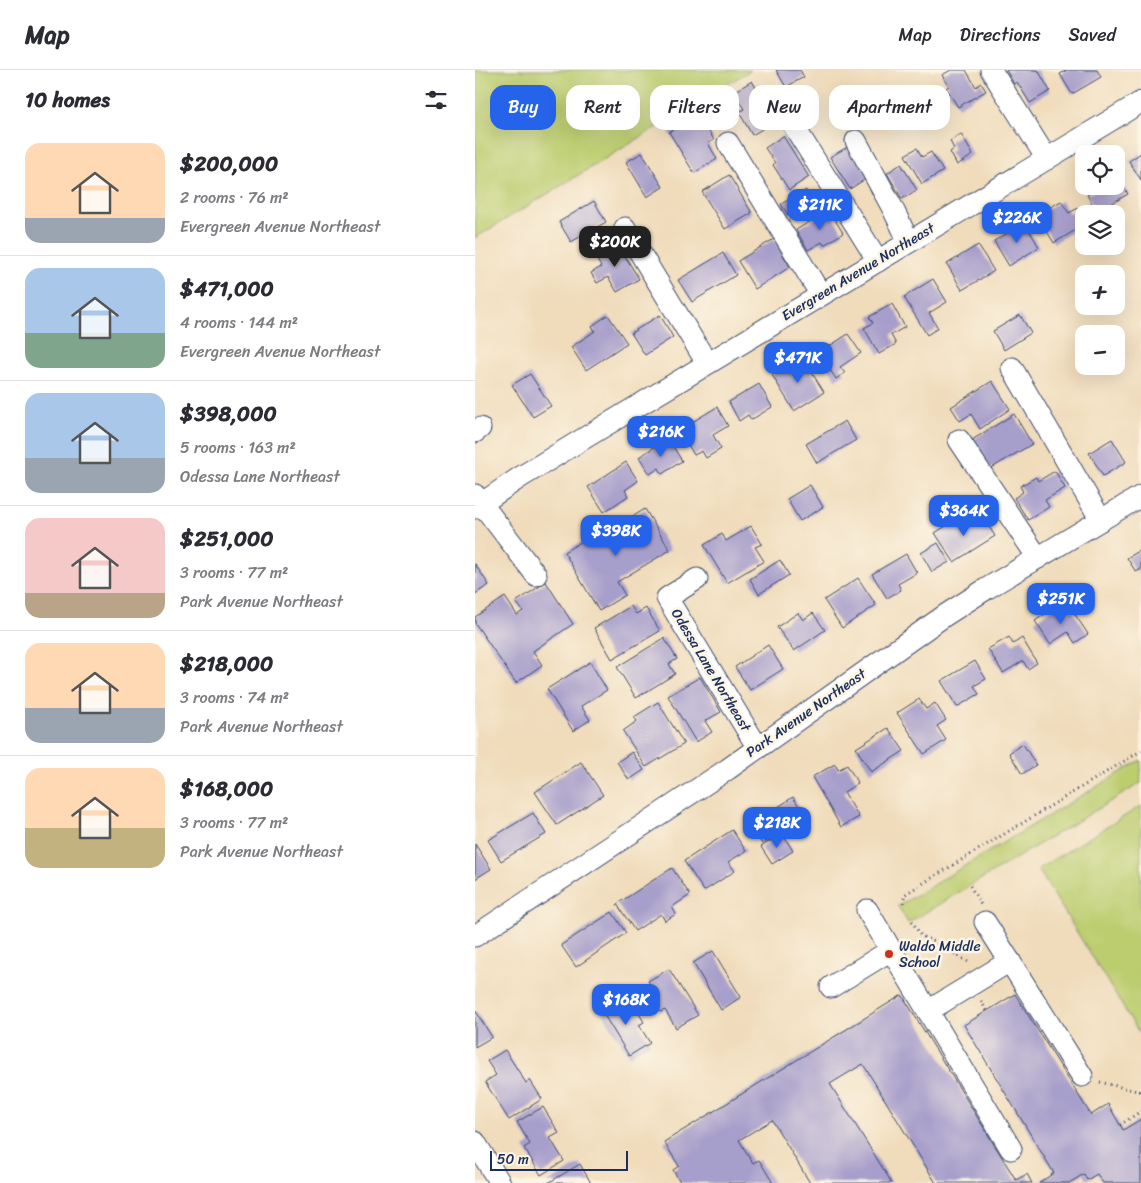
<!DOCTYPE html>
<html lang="en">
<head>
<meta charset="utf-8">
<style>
  :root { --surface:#fff; --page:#f7f7f7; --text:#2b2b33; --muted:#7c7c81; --line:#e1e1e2; --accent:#2563eb }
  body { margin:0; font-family:Sriracha,sans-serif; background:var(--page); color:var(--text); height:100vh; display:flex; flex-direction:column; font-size:19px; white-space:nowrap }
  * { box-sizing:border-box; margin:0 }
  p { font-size:16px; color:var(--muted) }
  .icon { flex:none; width:28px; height:28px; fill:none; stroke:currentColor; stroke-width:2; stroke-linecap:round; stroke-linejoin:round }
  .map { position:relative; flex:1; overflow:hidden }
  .drawer { display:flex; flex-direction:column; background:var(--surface); width:475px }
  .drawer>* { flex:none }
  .guide { position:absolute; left:15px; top:15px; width:475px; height:45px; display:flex; gap:10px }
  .tools { position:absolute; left:600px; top:75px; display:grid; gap:10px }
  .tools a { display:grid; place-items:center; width:50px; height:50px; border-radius:10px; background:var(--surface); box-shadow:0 5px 20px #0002; font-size:25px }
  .scale { position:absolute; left:15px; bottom:12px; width:138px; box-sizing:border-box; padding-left:5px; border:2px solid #1b2f5e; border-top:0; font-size:14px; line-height:18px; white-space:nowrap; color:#1b2f5e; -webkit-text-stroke:4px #fcf5e5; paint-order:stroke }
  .price { position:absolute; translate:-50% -42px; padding:0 11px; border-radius:10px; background:var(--accent); color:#fff; font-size:16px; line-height:32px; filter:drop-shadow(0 1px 2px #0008) }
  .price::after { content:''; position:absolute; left:50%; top:30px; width:15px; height:11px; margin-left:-8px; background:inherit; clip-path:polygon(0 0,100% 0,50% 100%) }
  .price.active { background:#222; color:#fff }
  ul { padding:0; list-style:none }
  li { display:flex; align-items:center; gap:15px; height:125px; padding:0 25px }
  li+li { border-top:1px solid var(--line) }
  li span { display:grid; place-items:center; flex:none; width:140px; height:100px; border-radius:15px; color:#555 }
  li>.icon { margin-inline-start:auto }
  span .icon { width:60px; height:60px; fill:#fffc; stroke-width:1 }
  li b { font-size:21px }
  h2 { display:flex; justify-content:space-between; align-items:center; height:60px; padding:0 25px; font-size:21px }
  .pill { padding:0 18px; border-radius:15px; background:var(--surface); box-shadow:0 5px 20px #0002; font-size:18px; line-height:45px }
  .pill.active { background:var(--accent); color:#fff }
  header { display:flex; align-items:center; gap:30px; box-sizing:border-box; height:70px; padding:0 25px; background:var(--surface); border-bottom:1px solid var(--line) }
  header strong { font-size:24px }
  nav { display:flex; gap:28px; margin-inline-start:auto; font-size:18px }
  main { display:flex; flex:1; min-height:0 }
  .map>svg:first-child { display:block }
</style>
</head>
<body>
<header>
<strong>Map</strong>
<nav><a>Map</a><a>Directions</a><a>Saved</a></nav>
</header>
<main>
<section class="drawer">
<h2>10 homes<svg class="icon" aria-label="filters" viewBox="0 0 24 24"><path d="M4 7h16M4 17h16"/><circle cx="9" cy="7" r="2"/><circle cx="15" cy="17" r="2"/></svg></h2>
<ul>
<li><span style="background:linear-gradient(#ffd9b3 75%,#9aa5b1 0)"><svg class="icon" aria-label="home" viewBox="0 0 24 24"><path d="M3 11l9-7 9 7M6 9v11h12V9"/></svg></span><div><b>$200,000</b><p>2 rooms · 76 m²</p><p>Evergreen Avenue Northeast</p></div></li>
<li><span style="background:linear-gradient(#a9c7e8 65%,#7fa58c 0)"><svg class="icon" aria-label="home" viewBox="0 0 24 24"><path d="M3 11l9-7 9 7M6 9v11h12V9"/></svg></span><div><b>$471,000</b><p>4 rooms · 144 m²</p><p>Evergreen Avenue Northeast</p></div></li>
<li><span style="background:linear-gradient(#a9c7e8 65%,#9aa5b1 0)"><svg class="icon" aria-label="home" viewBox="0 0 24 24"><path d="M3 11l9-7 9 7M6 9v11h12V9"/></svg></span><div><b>$398,000</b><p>5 rooms · 163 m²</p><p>Odessa Lane Northeast</p></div></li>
<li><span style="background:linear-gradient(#f6c9c9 75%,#b9a48a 0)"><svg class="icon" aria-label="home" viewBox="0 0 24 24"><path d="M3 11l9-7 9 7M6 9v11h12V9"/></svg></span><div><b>$251,000</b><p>3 rooms · 77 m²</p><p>Park Avenue Northeast</p></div></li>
<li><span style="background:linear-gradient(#ffd9b3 65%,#9aa5b1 0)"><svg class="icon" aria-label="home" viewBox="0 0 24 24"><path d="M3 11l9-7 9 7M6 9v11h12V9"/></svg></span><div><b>$218,000</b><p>3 rooms · 74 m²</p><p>Park Avenue Northeast</p></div></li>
<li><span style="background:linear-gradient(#ffd9b3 60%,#c2b280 0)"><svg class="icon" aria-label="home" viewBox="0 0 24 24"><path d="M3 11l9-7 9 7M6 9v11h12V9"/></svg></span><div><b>$168,000</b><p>3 rooms · 77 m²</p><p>Park Avenue Northeast</p></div></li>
</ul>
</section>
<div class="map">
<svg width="666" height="1113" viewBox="0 0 666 1113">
  <rect width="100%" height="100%" fill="#fcf5e5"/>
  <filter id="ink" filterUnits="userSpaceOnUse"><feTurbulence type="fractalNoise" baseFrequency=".02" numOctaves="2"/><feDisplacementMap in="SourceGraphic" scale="10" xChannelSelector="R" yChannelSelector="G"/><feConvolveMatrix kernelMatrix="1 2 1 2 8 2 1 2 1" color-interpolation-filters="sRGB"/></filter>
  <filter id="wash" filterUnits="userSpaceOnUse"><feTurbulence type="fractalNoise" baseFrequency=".0096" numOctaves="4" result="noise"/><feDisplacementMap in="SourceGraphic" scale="20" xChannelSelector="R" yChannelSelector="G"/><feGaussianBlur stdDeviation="1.12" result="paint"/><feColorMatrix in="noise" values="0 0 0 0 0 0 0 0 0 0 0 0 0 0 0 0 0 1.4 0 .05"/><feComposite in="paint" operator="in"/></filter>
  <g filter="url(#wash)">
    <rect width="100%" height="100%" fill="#f0dcbb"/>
    <!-- green -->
    <g fill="#bccd6f" stroke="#6c7e66">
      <polygon points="0,0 276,0 0,168"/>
      <polygon points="666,690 666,713 433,853 423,836"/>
      <polygon points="666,736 666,966 563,799"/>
    </g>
    <g id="blocks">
      <!-- building -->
      <g fill="#a79fcb">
        <polygon points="301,0 325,0 329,7 311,17"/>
        <polygon points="476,0 491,0 501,17 506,13 511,21 483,37 471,18 474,16 467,5"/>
        <polygon points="531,0 563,0 575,21 555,33 542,12 539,14"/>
        <polygon points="592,0 622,0 626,7 597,24 585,4"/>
        <polygon points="277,11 301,51 277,65 264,42 269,39 259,22"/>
        <polygon points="439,16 455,43 438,54 422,26"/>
        <polygon points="224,44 239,70 233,73 242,89 219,103 194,62"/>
        <polygon points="486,64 498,85 482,95 475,82 479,79 475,71"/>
        <polygon points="308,66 334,107 314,120 298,95 300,93 290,78"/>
        <polygon points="376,75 395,106 375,119 355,87"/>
        <polygon points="442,78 447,87 456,82 468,101 447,114 430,85"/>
        <polygon points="167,83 188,117 172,127 151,92"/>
        <polygon points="666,83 666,110 654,91"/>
        <polygon points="426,94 442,120 427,129 412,103"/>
        <polygon points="641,102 653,124 622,142 612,125 621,120 619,116 641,116"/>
        <polygon points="254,105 277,143 250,159 227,122"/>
        <polygon points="331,120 341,138 323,148 319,141 313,145 306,134"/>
        <polygon points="119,131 131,152 96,172 84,152"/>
        <polygon points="586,131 594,143 605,137 609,143 609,155 579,173 562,145"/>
        <polygon points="354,140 368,163 349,175 347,172 333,180 321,160"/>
        <polygon points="550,153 564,177 534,196 519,171"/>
        <polygon points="299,169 315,197 280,219 263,191"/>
        <polygon points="142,173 164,209 142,222 133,207 122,213 116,203 126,197 120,186"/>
        <polygon points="503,175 519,201 487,220 472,194"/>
        <polygon points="248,183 261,205 217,232 203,210"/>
        <polygon points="458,209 472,232 454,243 463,258 452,265 429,227"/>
        <polygon points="417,234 430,257 416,265 421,274 404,284 389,258 398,253 394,247"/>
        <polygon points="133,245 152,273 111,300 96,277 120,261 117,256"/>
        <polygon points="185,245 198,267 170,285 156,263"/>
        <polygon points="545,245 556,263 529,280 518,261"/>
        <polygon points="373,264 386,283 365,297 370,303 361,309 344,283"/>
        <polygon points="327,287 349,322 319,341 297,305"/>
        <polygon points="55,304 76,336 58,347 37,315"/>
        <polygon points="517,311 535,339 505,359 496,344 485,351 476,337"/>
        <polygon points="284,314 297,337 276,350 273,345 264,351 254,332"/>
        <polygon points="242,337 253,356 238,365 246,379 231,388 227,381 219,385 204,360"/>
        <polygon points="539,344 557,374 515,399 497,370"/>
        <polygon points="370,351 381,370 342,393 331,374"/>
        <polygon points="193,368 207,391 187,404 184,398 175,404 164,387"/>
        <polygon points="637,369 651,392 628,406 614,383"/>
        <polygon points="151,392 163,411 150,420 153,426 129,442 113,417"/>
        <polygon points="580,401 590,418 570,430 574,437 553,450 539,428 548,422 545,416 561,407 563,411"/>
        <polygon points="335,415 348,437 325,451 312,429"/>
        <polygon points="170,439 195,480 142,512 150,525 124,541 89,482 126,460 128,465"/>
        <polygon points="507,446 520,466 479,492 460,463 485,447 492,456"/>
        <polygon points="276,456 287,474 280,477 289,491 252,513 229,475 247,464 251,471"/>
        <polygon points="463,473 474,492 457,502 446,483"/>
        <polygon points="666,480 666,499 661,502 652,488"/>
        <polygon points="431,484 442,503 423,514 426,520 412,528 397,504"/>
        <polygon points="305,490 314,505 284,524 275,509"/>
        <polygon points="0,494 14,515 0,524"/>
        <polygon points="383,508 401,535 367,558 349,530"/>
        <polygon points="71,512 98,554 58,581 67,595 41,613 0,553 0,547 30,527 42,545 48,541 41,532"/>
        <polygon points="583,535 589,545 597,540 613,564 600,573 593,562 575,574 560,551"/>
        <polygon points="156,536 161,544 171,538 185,561 137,589 119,558"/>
        <polygon points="323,543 328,550 338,543 350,560 319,581 302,557"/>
        <polygon points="534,567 538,574 547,568 562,593 553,599 548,591 528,603 513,579"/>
        <polygon points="189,568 202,589 194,594 200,604 161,628 142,597"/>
        <polygon points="293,575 308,599 275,620 260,597"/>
        <polygon points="500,591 511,609 499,616 504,624 482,637 466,611"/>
        <polygon points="115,592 132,620 106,636 115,650 98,661 72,619"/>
        <polygon points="225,607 246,642 230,651 237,662 221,672 193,626"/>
        <polygon points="444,629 451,639 460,633 471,650 462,656 471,670 449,684 422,643"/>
        <polygon points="183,632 209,674 171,697 148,661 162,651 159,647"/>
        <polygon points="413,658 429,681 396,702 381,678"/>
        <polygon points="548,674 561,695 547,704 534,683"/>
        <polygon points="157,682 169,700 154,710 142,692"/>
        <polygon points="106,692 128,725 82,755 60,722"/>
        <polygon points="360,694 363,700 372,695 383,713 369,722 384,747 366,757 337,707"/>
        <polygon points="318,727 330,745 287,774 275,756"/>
        <polygon points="58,743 71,764 26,791 13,770"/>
        <polygon points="257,760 271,781 253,792 260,801 229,821 209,791"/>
        <polygon points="307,763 318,781 297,794 286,777"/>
        <polygon points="0,774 16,799 0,809"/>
        <polygon points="197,798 215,825 197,837 201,844 190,851 186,844 160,861 142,834"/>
        <polygon points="137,842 151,863 101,897 86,875"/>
        <polygon points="238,881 266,927 246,940 218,893"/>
        <polygon points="194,899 223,945 201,958 190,940 185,942 179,933 184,930 173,911"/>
        <polygon points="540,924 616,1045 633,1034 648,1060 666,1049 666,1113 628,1113 622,1104 612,1110 609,1104 594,1113 564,1113 579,1103 489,955"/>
        <polygon points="427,925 541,1110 552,1104 557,1113 461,1113 388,994 355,1014 417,1113 335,1113 297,1050 264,1070 278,1093 284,1090 298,1113 206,1113 198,1100 204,1096 189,1072"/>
        <polygon points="147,927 158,944 163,942 169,952 164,955 175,973 154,986 126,940"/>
        <polygon points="0,940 17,967 0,977"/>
        <polygon points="30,980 51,1013 55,1010 67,1029 34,1050 10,1012 21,1005 12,991"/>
        <polygon points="68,1037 84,1063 75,1068 89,1091 66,1105 49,1078 55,1074 42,1052"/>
        <polygon points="105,1094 116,1113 73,1113"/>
      </g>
    </g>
  </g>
  <g filter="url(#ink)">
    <use href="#blocks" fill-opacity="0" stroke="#3b496c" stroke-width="1"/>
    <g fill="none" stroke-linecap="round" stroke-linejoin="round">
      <defs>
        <g id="minor">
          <polyline points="516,0 572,89"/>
          <polyline points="315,50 403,191"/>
          <polyline points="381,71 417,137 434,172"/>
          <polyline points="253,73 346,225"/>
          <polyline points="150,158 232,293"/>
          <polyline points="537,298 626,450"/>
          <polyline points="0,362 5,358"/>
          <polyline points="484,370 563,488"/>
          <polyline points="0,425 61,505"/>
          <polyline points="0,438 44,408 103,372 666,32"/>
          <polyline points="222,509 192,528 283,678"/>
          <polyline points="392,840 536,1079"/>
          <polyline points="510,852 607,1006"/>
          <polyline points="0,866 253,699 469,546 511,519 666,426"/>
          <polyline points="356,917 416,880"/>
          <polyline points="453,941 535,891"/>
          <polyline points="0,1072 25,1113"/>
        </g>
      </defs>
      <!-- minor casing -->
      <use href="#minor" stroke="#3b496c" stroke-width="23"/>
      <!-- path -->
      <g stroke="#3b496c" stroke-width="3" stroke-dasharray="1 4" stroke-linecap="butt">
        <polyline points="495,816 506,835"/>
        <polyline points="429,833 429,825 437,820 666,681"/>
        <polyline points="437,851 446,866 456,870 495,893"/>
        <polyline points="506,931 512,941"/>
        <polyline points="625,1012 666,1022"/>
        <polyline points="645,1055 666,1041"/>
      </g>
      <!-- minor -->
      <use href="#minor" stroke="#fff" stroke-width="21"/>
    </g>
  </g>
  <!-- markers -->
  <circle fill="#c8321e" stroke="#fcf5e5" stroke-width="2" cx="414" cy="884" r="5"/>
  <g text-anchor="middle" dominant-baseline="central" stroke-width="5" stroke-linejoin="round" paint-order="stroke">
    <!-- street labels -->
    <g font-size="14" fill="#1b2f5e" stroke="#fcf5e5">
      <text transform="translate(383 202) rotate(-31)">Evergreen Avenue Northeast</text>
      <text transform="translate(236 600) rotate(59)">Odessa Lane Northeast</text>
      <text transform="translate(331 643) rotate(-35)">Park Avenue Northeast</text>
    </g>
    <!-- poi labels -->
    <g font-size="14" fill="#1b2f5e" stroke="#fcf5e5" text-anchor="start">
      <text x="424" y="876">Waldo Middle<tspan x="424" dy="16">School</tspan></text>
    </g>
  </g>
</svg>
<div class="tools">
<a><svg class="icon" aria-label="locate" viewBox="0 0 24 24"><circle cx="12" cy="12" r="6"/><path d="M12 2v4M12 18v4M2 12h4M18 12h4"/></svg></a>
<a><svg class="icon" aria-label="layers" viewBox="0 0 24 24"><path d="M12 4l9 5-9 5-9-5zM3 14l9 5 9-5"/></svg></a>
<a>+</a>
<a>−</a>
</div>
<div class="scale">50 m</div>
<b class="price" style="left:345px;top:161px">$211K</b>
<b class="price" style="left:542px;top:174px">$226K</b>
<b class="price active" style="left:140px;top:198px">$200K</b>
<b class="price" style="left:323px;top:314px">$471K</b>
<b class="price" style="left:186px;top:388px">$216K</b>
<b class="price" style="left:489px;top:467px">$364K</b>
<b class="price" style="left:141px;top:487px">$398K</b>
<b class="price" style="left:586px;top:555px">$251K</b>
<b class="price" style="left:302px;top:779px">$218K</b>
<b class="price" style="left:151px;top:956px">$168K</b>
<div class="guide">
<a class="pill active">Buy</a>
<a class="pill">Rent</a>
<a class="pill">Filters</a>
<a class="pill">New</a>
<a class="pill">Apartment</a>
</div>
</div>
</main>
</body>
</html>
